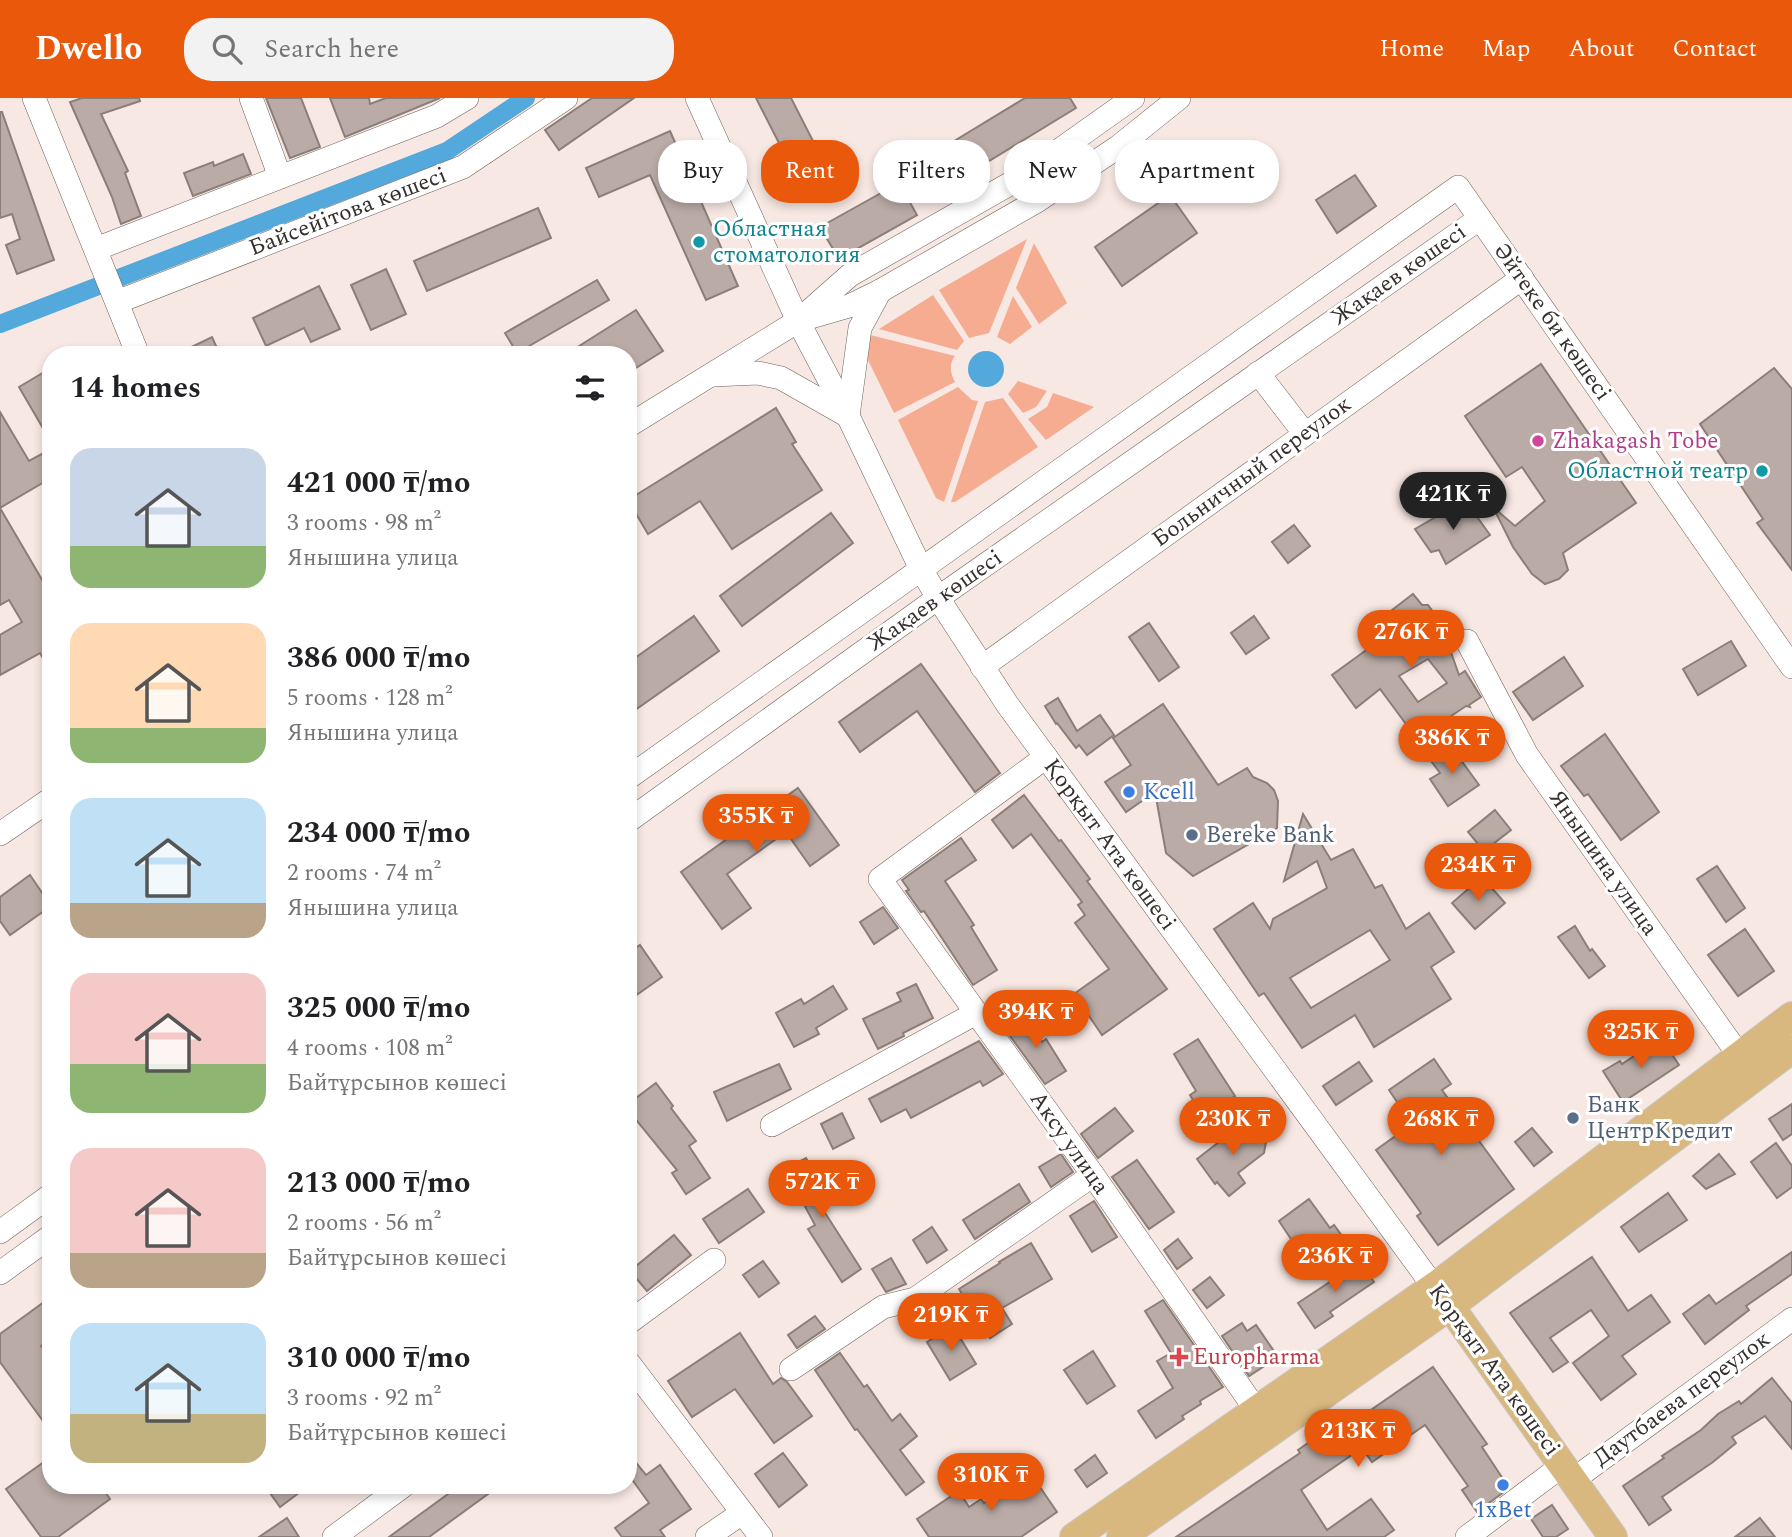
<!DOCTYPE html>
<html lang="en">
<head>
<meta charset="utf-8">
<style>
  :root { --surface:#fff; --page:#f2f2f2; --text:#202124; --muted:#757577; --accent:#ea580c }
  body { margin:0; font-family:Spectral,serif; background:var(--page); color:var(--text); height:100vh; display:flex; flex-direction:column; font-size:26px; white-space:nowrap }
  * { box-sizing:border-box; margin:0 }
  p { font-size:23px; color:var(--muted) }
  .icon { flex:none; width:38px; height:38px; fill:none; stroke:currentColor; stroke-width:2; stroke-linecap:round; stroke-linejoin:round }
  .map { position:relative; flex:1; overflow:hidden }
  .panel { position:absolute; left:42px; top:248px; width:595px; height:1148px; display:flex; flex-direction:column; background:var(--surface); border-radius:28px; box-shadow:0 4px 10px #0003 }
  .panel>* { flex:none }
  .top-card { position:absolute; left:658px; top:42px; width:665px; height:63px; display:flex; gap:14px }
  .price { position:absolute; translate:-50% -60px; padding:0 16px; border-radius:24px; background:var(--accent); color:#fff; font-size:23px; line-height:46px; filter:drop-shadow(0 2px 4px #0008) }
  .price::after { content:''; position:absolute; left:50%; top:42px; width:21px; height:16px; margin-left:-10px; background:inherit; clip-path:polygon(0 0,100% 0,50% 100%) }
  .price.selected { background:#222; color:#fff }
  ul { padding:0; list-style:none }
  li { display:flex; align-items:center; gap:21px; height:175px; padding:0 28px }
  li span { display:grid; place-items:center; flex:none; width:196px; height:140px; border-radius:21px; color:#555 }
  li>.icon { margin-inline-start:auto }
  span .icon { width:84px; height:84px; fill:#fffc; stroke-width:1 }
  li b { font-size:30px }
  h2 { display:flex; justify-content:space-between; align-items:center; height:84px; padding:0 28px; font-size:30px }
  .chip { padding:0 24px; border-radius:28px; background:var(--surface); box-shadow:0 4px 10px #0003; font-size:24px; line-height:63px }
  .chip.selected { background:var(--accent); color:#fff }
  header { display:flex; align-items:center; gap:42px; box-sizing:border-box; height:98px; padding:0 35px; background:var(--accent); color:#fff }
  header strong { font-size:33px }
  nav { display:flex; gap:38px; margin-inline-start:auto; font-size:24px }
  .search { width:490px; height:63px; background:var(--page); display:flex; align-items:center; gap:18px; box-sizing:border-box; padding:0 24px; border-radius:28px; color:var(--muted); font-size:26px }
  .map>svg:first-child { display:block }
</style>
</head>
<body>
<header>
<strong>Dwello</strong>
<div class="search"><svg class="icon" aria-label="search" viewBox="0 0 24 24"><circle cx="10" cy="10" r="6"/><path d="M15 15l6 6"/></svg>Search here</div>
<nav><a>Home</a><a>Map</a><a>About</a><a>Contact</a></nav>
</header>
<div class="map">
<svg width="1792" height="1439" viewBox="0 0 1792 1439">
  <rect width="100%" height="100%" fill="#f8e8e3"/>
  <!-- green -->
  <g fill="#f5ac91">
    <polygon points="1027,141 989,235 969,240 939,192"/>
    <polygon points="1034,145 1067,205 1039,226 1016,190"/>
    <polygon points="933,197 964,243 957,252 879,231"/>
    <polygon points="1013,198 1032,229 1010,246 997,239"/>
    <path d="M870 237 955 258C949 265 950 275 955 284L894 315 867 260Z"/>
    <polygon points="1018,283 1047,293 1036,309 1023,315 1008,296"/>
    <polygon points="958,289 972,302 978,303 944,404 936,400 898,322"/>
    <polygon points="1053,295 1094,309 1046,342 1028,321 1047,309"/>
    <polygon points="1003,300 1038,349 955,404 951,404 985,304"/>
  </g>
  <!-- water -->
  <circle fill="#53a9dc" cx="986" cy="271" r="18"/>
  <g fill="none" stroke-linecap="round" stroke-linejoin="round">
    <!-- canal -->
    <polyline stroke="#53a9dc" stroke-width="18" points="0,226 447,53 526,0"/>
  </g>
  <!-- building -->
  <g fill="#baaba6" stroke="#8b7e78" stroke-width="2" fill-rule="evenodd">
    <polygon points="82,0 139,0 140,3 101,16 128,73 125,75 141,118 121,126 112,99 70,4"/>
    <polygon points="266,0 301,0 320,49 290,60"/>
    <polygon points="330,0 369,0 370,6 386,0 440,0 345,39"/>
    <polygon points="592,0 634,0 559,52 545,32"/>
    <polygon points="756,0 791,0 836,88 808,102"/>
    <polygon points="1025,0 1070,0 1076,10 958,82 941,51"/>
    <polygon points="0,14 2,14 54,162 17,176 6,147 20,141 12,116 0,120"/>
    <polygon points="670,33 738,188 706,202 650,77 599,99 586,70"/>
    <polygon points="243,56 251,76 193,98 184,75 213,64 214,68"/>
    <polygon points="1355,77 1376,108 1337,135 1316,102"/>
    <polygon points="899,85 917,117 839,161 820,129"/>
    <polygon points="1170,97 1197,135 1122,188 1095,149"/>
    <polygon points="538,110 551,140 427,193 414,163"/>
    <polygon points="386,171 406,216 371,232 351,187"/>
    <polygon points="597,182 609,202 517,255 505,235"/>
    <polygon points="319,188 340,231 311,244 304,230 266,248 253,220"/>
    <polygon points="636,212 663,253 628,275 628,257 565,257"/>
    <polygon points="212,239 220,257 175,257"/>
    <polygon points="1541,266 1636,405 1563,455 1568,472 1559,481 1545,486 1532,476 1513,449 1493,409 1515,428 1545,403 1522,369 1506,379 1465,318"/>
    <polygon points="51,270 51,344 19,289"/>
    <polygon points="1774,270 1792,291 1792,472 1757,425 1763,421 1700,326"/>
    <polygon points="776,310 796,344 792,346 822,392 732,451 700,403 648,436 628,402"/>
    <polygon points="0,314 29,363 51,351 51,380 0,410 51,497 51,574 40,555 0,577 0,537 22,524 9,502 0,507"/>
    <polygon points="1465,402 1490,437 1446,466 1439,452 1431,454 1415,431"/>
    <polygon points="831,415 853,445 742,528 720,498"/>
    <polygon points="1294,427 1310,448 1288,465 1272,444"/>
    <path d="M1413 496 1422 507H1428L1452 540 1447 543 1459 577 1465 573 1481 599 1469 607 1470 609 1466 608 1417 641 1380 591 1356 610 1332 577 1387 537 1383 528 1395 520 1392 512ZM1428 561 1447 585 1418 604 1399 578Z"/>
    <polygon points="694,518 719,553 628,617 628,565"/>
    <polygon points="1254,518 1269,540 1246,556 1231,535"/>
    <polygon points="1149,525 1179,569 1159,583 1129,539"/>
    <polygon points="1731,543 1746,568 1698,597 1683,571"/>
    <polygon points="1564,559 1583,588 1533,622 1513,594"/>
    <polygon points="921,566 1000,675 975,694 917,613 860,654 839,624"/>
    <polygon points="1058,600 1077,633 1100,617 1114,637 1087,657 1079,647 1076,650 1057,625 1056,626 1045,608"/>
    <polygon points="1163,606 1218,687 1247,670 1253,679 1267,685 1274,692 1278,703 1277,730 1193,778 1166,755 1155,694 1126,714 1105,684 1131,667 1113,640"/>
    <polygon points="1493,622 1501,638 1482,649 1473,633"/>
    <polygon points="1605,636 1659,714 1621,742 1588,696 1584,698 1561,668"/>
    <polygon points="1450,647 1479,687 1448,708 1430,681 1440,675 1428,659"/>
    <polygon points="798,690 839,747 810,768 786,734 727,776 751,810 722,831 681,774"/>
    <polygon points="1024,697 1059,743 1061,742 1090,781 1087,783 1167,891 1102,937 1074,896 1109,871 1075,825 1085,817 1078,807 1082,804 1031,736 1013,750 992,722"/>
    <polygon points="1495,712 1511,732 1484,753 1468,734"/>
    <path d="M1303 716 1331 762 1353 751 1375 790 1382 787 1406 831 1429 815 1454 854 1431 869 1451 901 1374 949 1355 917 1302 950 1264 895 1259 898 1214 831 1253 805 1270 831 1273 821 1327 790 1317 763 1284 783ZM1370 832 1390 862 1311 910 1290 880Z"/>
    <polygon points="961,740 976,762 945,783 974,827 971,829 997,872 973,887 924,813 921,814 906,793 909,792 902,782"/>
    <polygon points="1717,768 1745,810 1726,824 1697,781"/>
    <polygon points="30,777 51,808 10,837 0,823 0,799"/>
    <polygon points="1482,779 1505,805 1475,831 1452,805"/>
    <polygon points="883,809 898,830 874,846 860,824"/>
    <polygon points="1575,828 1590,853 1592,851 1605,868 1589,880 1558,839"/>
    <polygon points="1745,831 1774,873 1738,898 1708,857"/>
    <polygon points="640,847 662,879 628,903 628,855"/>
    <polygon points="916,886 933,920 903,935 904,938 878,951 863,921 901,903 897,895"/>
    <polygon points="833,888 847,911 816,930 819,936 794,949 776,915 801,901 804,906"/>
    <polygon points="1027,918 1042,944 1046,941 1066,973 1045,986 1005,931"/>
    <polygon points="1661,940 1679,967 1623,1004 1603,973 1620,963 1622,966"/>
    <polygon points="1198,941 1235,998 1218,1010 1215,1005 1201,1015 1190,997 1196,993 1174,956"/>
    <polygon points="979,943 1003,976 983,988 980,983 911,1020 906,1011 881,1024 869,1001"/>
    <polygon points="1434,961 1451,986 1442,992 1514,1091 1438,1147 1417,1118 1421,1115 1376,1052 1412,1026 1389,992"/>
    <polygon points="1359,964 1372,983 1336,1007 1323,988"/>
    <polygon points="779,966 791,991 727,1023 714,994"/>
    <polygon points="656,985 673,1008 671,1010 696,1043 689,1048 710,1080 686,1096 672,1075 677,1072 628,1012 628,1006"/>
    <polygon points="1792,1006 1792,1036 1783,1042 1769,1021"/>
    <polygon points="1115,1010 1133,1033 1098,1060 1081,1036"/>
    <polygon points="842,1015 854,1040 833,1051 821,1026"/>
    <polygon points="1245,1024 1248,1029 1262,1032 1266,1044 1264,1055 1238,1075 1245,1085 1229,1098 1217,1084 1215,1086 1197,1061"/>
    <polygon points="1532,1030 1552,1054 1534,1068 1515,1044"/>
    <polygon points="1776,1045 1792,1068 1792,1089 1777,1100 1751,1064"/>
    <polygon points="1061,1056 1073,1074 1051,1089 1039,1069"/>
    <polygon points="1719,1056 1735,1076 1706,1091 1693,1078"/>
    <polygon points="806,1060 828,1103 820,1107 861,1171 842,1184 808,1131 815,1127 785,1071"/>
    <polygon points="1137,1062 1174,1114 1149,1131 1112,1079"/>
    <polygon points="1019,1086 1030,1104 975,1141 963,1122"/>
    <polygon points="748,1091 764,1114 719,1145 703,1121"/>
    <polygon points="1668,1095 1687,1122 1639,1154 1621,1129"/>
    <polygon points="1309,1101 1330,1130 1334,1127 1345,1142 1315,1163 1299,1140 1293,1144 1279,1123"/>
    <polygon points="1094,1103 1117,1139 1092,1154 1070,1118"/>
    <polygon points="932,1129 947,1152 927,1165 913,1142"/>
    <polygon points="674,1137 691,1157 647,1193 630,1173"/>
    <polygon points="1178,1141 1192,1160 1177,1171 1164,1152"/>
    <polygon points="1031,1145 1052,1181 1002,1210 1012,1226 990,1240 959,1191 1000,1165 999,1164"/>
    <polygon points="1792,1154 1792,1176 1746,1208 1749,1212 1705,1246 1683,1216 1709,1197 1716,1206"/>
    <polygon points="1592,1159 1628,1213 1651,1197 1670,1224 1622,1258 1636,1276 1601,1302 1573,1265 1609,1238 1591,1212 1550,1240 1568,1264 1553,1274 1510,1215"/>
    <polygon points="891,1160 906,1186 886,1194 872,1171"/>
    <polygon points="763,1163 779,1185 759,1199 743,1177"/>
    <polygon points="1360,1164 1374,1184 1330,1214 1333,1218 1315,1230 1298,1205"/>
    <polygon points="1210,1179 1224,1197 1207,1210 1193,1192"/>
    <polygon points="51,1199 51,1241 41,1248 51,1261 51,1334 0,1264 0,1236"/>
    <polygon points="1163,1202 1223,1289 1200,1303 1201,1306 1182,1318 1184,1321 1156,1340 1138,1313 1173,1290 1157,1263 1171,1255 1145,1213"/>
    <polygon points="815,1218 825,1231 797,1250 788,1237"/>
    <polygon points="1242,1225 1247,1233 1256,1227 1278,1259 1249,1278 1222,1238"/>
    <polygon points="953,1228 976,1266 950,1282 927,1244"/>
    <polygon points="740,1235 773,1286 781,1280 787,1284 812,1318 774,1345 735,1291 692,1319 668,1283"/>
    <polygon points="1093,1253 1115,1288 1087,1306 1064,1272"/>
    <polygon points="840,1255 864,1289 867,1287 892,1323 900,1316 917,1338 900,1352 924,1384 906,1397 857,1331 855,1332 815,1272"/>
    <polygon points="1433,1269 1487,1346 1482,1349 1509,1390 1477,1414 1462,1392 1468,1388 1425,1327 1372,1364 1362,1350 1301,1392 1327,1432 1371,1401 1394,1432 1384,1439 1176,1439 1300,1355 1298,1352 1334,1327 1339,1334"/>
    <polygon points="1772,1280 1792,1305 1792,1351 1765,1318 1732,1339 1736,1345 1713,1364 1662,1399 1671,1412 1649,1427 1623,1388 1664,1360 1662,1358 1701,1332 1718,1316 1739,1303 1741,1306"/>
    <polygon points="628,1355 646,1377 660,1367 691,1411 660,1432 665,1439 622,1439 615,1430 649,1405 628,1376"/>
    <polygon points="783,1355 807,1387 779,1409 755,1376"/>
    <polygon points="1095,1357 1107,1375 1087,1389 1075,1372"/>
    <polygon points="51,1359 51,1388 101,1388 110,1401 58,1439 41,1439 6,1391"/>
    <polygon points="1029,1373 1057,1414 1021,1439 929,1439 917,1421 959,1393 969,1409 981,1401 984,1405"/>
    <polygon points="265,1388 308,1388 280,1409"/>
    <polygon points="459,1388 499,1388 429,1439 389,1439"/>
    <polygon points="1552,1407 1568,1431 1556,1439 1543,1439 1531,1421"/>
    <polygon points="287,1420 299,1439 259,1439"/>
    <polygon points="1760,1420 1775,1439 1735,1439"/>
  </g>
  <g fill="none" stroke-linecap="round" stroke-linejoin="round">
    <defs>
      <g id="minor">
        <polyline points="34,0 138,257"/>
        <polyline points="251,0 280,79"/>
        <path id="s1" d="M697 0 798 223 848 318 921 471 938 500 1007 606 1434 1189"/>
        <polyline points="96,151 437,18 467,0"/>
        <polyline points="117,204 463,69 566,0"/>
        <polyline points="804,221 849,208 880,193 1037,103 1118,49 1179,0"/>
        <polyline points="1258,275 1305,336"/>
        <polyline points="713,277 758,275 781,280 848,318 860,230 880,193"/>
        <polyline points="628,328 798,223 850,177 1020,80 1133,0"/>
        <polyline points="1467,543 1527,657 1748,970"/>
        <polyline points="982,569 1522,180"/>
        <polyline points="1046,659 880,781 1093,1077 1256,1312"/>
        <polyline points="628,680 1458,89 1792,569"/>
        <polyline points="628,723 938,500 1479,121"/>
        <polyline points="0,736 51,701"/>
        <polyline points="772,1027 976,915"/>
        <polyline points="0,1134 51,1097"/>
        <polyline points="0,1175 51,1138"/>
        <polyline points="628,1225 714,1162"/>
        <polyline points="628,1264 761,1439"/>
        <polyline points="791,1271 883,1209 915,1201 1093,1077"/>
        <polyline points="1573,1382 1792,1221"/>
        <polyline points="334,1439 403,1388"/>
        <polyline points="707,1439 742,1415"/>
        <polyline points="1467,1439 1563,1367"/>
      </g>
      <g id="major">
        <polyline points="1438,1194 1457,1218 1613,1439"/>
        <polyline points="1074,1439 1445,1181 1792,918"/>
        <polyline points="1121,1439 1450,1208 1792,951"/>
      </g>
    </defs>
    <!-- minor casing -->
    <use href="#minor" stroke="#6d605b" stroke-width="24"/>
    <!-- major casing -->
    <use href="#major" stroke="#cac9c8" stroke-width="30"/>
    <!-- minor -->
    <use href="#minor" stroke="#fff" stroke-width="23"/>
    <!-- major -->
    <use href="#major" stroke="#d8b87f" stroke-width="28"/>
  </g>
  <!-- markers -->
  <g fill="#0f9aa8" stroke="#fff" stroke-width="2.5">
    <circle cx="699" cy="144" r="7"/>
    <circle cx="1762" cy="373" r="7"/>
  </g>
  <circle fill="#d1479c" stroke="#fff" stroke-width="2.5" cx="1538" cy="343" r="7"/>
  <g fill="#3f7fe0" stroke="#fff" stroke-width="2.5">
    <circle cx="1129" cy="694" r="7"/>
    <circle cx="1503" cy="1387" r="7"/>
  </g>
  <g fill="#5c6f8a" stroke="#fff" stroke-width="2.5">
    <circle cx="1192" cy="737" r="7"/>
    <circle cx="1573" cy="1020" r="7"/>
  </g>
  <path fill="#e0444e" stroke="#fff" stroke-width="2.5" d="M1175.5 1248.5h7v7h7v7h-7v7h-7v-7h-7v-7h7z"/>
  <g text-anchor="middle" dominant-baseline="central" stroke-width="6" stroke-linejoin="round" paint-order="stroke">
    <!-- street labels -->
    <g font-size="23" fill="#352f2d" stroke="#fff">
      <text transform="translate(348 114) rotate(-21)">Байсейітова көшесі</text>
      <text transform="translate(1399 177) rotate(-35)">Жақаев көшесі</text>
      <text transform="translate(1552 224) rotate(55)">Әйтеке би көшесі</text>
      <text transform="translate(1252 374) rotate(-36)">Больничный переулок</text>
      <text transform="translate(935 503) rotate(-35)">Жақаев көшесі</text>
      <text stroke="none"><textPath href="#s1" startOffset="856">Қорқыт Ата көшесі</textPath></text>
      <text transform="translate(1603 765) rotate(55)">Янышина улица</text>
      <text transform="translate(1069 1045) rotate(55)">Аксу улица</text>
      <text transform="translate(1494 1272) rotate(54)">Қорқыт Ата көшесі</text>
      <text transform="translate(1682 1301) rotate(-36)">Даутбаева переулок</text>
    </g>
    <!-- culture labels -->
    <g font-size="23" fill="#0d838f" stroke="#fff" text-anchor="start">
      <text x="713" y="131">Областная<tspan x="713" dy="26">стоматология</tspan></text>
      <text x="1748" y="373" text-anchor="end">Областной театр</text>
    </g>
    <!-- hotel labels -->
    <g font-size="23" fill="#b23c85" stroke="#fff" text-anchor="start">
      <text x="1552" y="343">Zhakagash Tobe</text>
    </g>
    <!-- shop labels -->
    <g font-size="23" fill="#366cbe" stroke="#fff" text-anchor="start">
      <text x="1143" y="694">Kcell</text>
      <text x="1503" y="1412" text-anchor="middle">1xBet</text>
    </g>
    <!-- service labels -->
    <g font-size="23" fill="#4e5e75" stroke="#fff" text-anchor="start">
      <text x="1206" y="737">Bereke Bank</text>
      <text x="1587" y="1007">Банк<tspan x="1587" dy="26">ЦентрКредит</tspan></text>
    </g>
    <!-- health labels -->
    <g font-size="23" fill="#be3a42" stroke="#fff" text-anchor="start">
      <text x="1193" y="1259">Europharma</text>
    </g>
  </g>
</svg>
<b class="price selected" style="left:1453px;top:434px">421K ₸</b>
<b class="price" style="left:1411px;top:572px">276K ₸</b>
<b class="price" style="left:1452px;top:678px">386K ₸</b>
<b class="price" style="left:756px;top:756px">355K ₸</b>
<b class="price" style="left:1478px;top:805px">234K ₸</b>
<b class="price" style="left:1036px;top:952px">394K ₸</b>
<b class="price" style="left:1641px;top:972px">325K ₸</b>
<b class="price" style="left:1233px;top:1059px">230K ₸</b>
<b class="price" style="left:1441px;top:1059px">268K ₸</b>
<b class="price" style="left:822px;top:1122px">572K ₸</b>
<b class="price" style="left:1335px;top:1196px">236K ₸</b>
<b class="price" style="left:951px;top:1255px">219K ₸</b>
<b class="price" style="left:1358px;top:1371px">213K ₸</b>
<b class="price" style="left:991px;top:1415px">310K ₸</b>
<div class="top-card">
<a class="chip">Buy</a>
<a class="chip selected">Rent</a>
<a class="chip">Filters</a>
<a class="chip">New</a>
<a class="chip">Apartment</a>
</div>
<section class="panel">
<h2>14 homes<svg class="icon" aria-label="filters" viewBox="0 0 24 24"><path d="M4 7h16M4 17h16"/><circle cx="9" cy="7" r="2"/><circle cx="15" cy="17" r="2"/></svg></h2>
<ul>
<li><span style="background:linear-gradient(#c9d6e8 70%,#8fb573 0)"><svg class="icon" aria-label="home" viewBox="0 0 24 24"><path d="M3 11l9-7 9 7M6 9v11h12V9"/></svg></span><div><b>421 000 ₸/mo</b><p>3 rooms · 98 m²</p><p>Янышина улица</p></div></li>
<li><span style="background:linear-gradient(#ffd9b3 75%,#8fb573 0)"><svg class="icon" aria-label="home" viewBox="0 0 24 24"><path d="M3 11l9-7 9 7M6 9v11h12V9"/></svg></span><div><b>386 000 ₸/mo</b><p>5 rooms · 128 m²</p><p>Янышина улица</p></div></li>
<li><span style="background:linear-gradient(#bfe0f5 75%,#b9a48a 0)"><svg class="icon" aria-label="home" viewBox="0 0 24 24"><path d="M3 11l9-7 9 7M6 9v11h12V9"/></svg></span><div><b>234 000 ₸/mo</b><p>2 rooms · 74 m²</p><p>Янышина улица</p></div></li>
<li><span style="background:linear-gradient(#f6c9c9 65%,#8fb573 0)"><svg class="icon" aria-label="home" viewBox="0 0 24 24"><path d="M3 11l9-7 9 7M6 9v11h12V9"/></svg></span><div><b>325 000 ₸/mo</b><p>4 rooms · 108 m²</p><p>Байтұрсынов көшесі</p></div></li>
<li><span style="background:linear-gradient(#f6c9c9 75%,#b9a48a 0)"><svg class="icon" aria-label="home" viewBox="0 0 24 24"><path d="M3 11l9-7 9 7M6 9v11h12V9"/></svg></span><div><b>213 000 ₸/mo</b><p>2 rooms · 56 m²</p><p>Байтұрсынов көшесі</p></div></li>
<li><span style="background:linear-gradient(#bfe0f5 65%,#c2b280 0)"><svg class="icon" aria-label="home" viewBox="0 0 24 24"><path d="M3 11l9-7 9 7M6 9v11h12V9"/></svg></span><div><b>310 000 ₸/mo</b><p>3 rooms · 92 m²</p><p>Байтұрсынов көшесі</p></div></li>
</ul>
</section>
</div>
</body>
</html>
